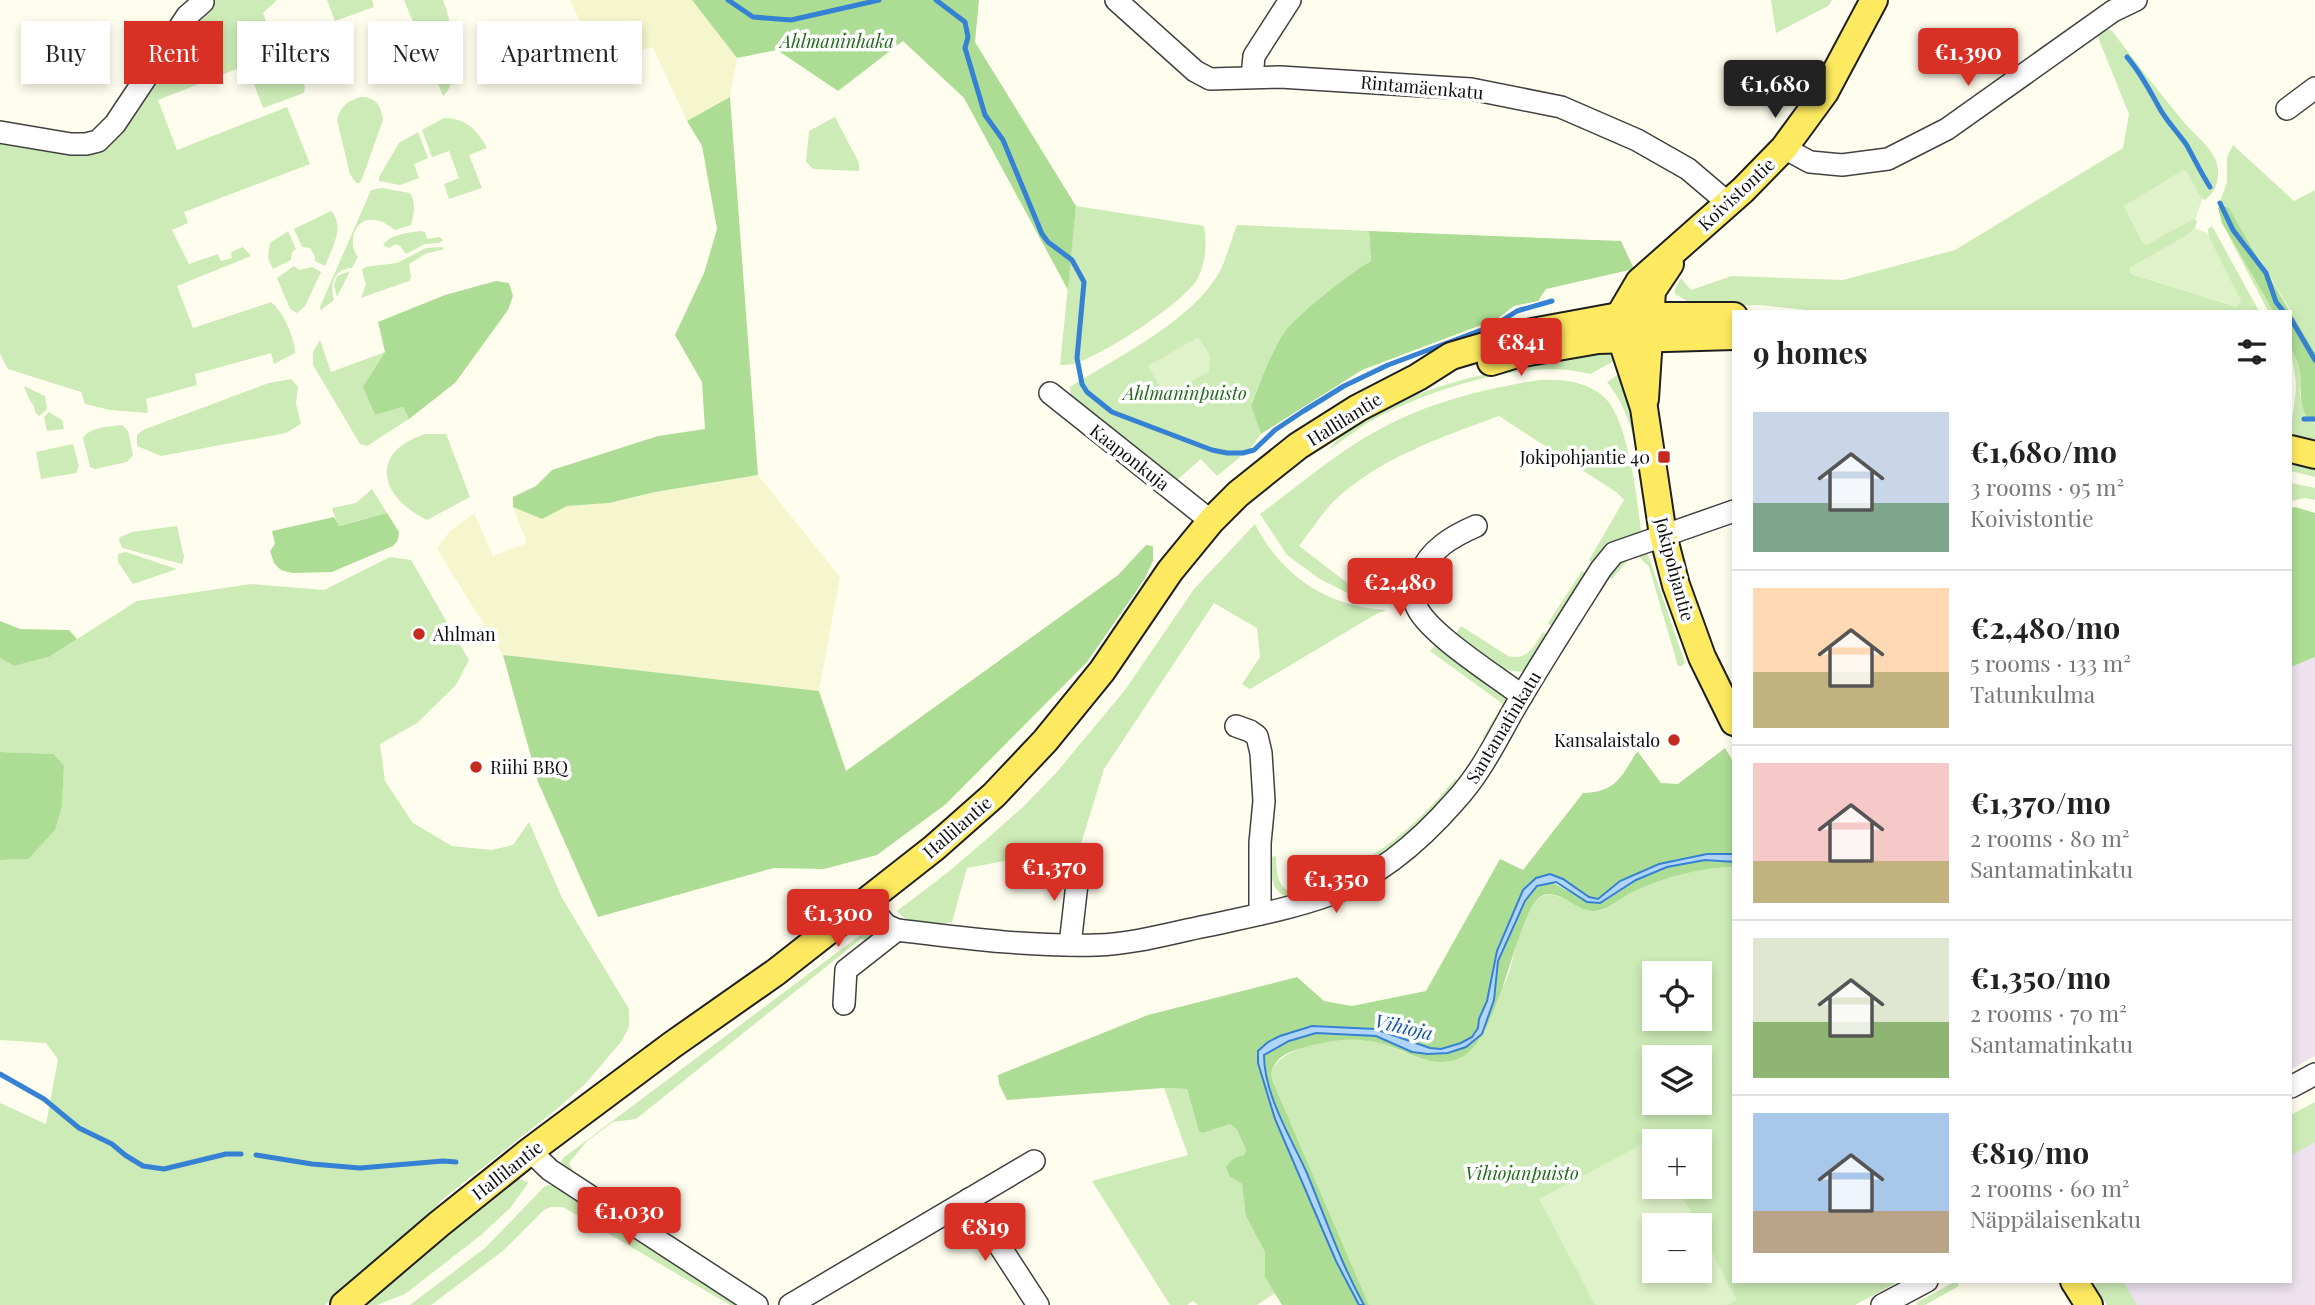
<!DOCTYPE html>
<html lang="en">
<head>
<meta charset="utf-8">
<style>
  :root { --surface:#fff; --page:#f6f6f6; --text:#222; --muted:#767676; --line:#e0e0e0; --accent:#d93025 }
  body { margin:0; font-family:"Playfair Display",serif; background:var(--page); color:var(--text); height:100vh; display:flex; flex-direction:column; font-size:26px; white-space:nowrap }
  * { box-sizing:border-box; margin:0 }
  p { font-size:23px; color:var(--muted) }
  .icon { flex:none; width:38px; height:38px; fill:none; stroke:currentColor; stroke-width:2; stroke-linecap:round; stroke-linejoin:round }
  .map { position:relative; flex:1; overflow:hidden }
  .side { position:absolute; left:1732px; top:310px; width:560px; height:973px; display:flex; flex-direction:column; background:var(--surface); border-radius:0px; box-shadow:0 4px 10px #0003 }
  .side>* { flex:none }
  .banner { position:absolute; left:21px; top:21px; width:665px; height:63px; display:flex; gap:14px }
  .controls { position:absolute; left:1642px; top:961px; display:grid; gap:14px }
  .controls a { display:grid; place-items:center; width:70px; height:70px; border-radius:0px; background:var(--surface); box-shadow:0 4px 10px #0003; font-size:35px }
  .price { position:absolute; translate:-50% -60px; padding:0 16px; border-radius:7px; background:var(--accent); color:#fff; font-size:23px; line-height:46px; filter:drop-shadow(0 2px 4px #0008) }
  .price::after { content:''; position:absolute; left:50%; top:42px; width:21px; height:16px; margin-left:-10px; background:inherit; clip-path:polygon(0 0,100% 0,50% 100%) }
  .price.current { background:#222; color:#fff }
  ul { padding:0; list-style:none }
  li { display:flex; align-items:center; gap:21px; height:175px; padding:0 21px }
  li+li { border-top:2px solid var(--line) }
  li span { display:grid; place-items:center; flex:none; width:196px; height:140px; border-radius:0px; color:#555 }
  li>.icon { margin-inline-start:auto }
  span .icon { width:84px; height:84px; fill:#fffc; stroke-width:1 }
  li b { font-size:30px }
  h2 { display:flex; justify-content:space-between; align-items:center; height:84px; padding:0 21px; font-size:30px }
  .tag { padding:0 24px; border-radius:0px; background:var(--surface); box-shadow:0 4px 10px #0003; font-size:24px; line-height:63px }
  .tag.current { background:var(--accent); color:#fff }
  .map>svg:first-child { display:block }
</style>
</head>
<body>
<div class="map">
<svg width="2315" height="1305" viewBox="0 0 2315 1305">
  <rect width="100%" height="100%" fill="#fffeee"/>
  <!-- industrial -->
  <g fill="#ede2ed">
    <polygon points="2315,657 2315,1056 2291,1069 2291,667"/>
    <polygon points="2315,1102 2315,1305 2107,1305 2092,1281 2291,1281 2291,1115"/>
  </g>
  <!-- farmland -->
  <g fill="#f5f6cd">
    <polygon points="570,0 692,0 737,58 730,97 687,121 653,48 596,56"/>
    <polygon points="758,475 840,577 819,691 503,655 437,549 449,532 474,513 493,556 527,543 513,507 542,519 566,506 609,503 655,492"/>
  </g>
  <!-- green -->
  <g fill="#ccebb6" fill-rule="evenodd">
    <path d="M215 0H277L263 13 289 82 301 77 305 87 304 93 263 108 247 65 158 100 177 150 287 107 310 164 184 212 188 223 172 230 189 264 218 254 221 261 232 258 231 252 243 247 251 256 177 286 193 328 271 302C283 311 295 338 295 353L274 364 271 353 195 374 197 385 146 399 148 413 110 410 85 404 81 392 8 369 0 354V140L77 152 206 7Z"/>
    <polygon points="327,0 372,0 374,7 335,21"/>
    <path d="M404 0H443C452 24 465 76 443 96Z"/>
    <polygon points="1771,0 1832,0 1828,6 1776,33"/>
    <path d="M2102 27 2112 31C2135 61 2158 91 2182 120 2193 134 2210 145 2216 161 2221 176 2217 191 2205 200L2200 197 2186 171 2124 206 2143 243 2148 244 2193 218 2197 221 2195 228 2188 235 2133 266 2130 269 2131 274 2237 307 2241 301 2209 242 2208 229 2212 226 2259 311 1826 312 1759 305 1687 306 1686 300 1676 295 1674 291 1681 278 1691 290 1732 276 1843 280 1955 250 2123 148 2129 114 2095 30Z"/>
    <path d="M361 97C376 97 381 106 383 120L362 179 359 183H356L350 174 337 120C340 106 348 101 361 97Z"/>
    <polygon points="835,117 859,163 859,171 813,169 806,162 809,131"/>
    <path d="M444 118C465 118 477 129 487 148L469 155 482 188 449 199 444 184 459 178 449 151 432 157 422 130Z"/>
    <polygon points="418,132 428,158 414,164 419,178 400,185 379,181 379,177 399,143"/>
    <polygon points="2233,145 2294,201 2315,190 2315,352 2229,208 2219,206 2218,208 2227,182 2227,157"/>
    <path d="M382 188 410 193C416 202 414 215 411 225L395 230C389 226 382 220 374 220 354 217 347 244 358 257L352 268C335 268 329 284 334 300L321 310 320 307 371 190Z"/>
    <path d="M1076 206 1204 226C1207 243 1206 261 1198 278 1184 303 1103 355 1076 363 1071 365 1065 365 1060 365Z"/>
    <path d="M331 211C346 226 331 250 325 266L315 261V256L310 248 302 247 294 229Z"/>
    <polygon points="2222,223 2273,311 2268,311"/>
    <path d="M1237 225 1369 231 1371 261C1353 270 1293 318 1283 334 1269 356 1261 381 1251 404L1261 434 1250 449 1217 476 1201 459 1176 481 1071 396 1070 387C1117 357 1193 321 1220 271 1227 257 1231 240 1237 225Z"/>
    <polygon points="288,231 296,249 292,252 291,260 273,269 268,258 270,243"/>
    <path d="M420 231 425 232 427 239 440 237 443 240 440 243 425 244 406 254 400 246 396 244 389 248 383 245C391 234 407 233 420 231Z"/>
    <polygon points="442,247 444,249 425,254 409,264 411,278 409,281 361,298 366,285 362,270 365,267 397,263 426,248"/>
    <polygon points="294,266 299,270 312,267 321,272 305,306 297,313 290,309 277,278"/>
    <polygon points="350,271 337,297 334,285 337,276"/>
    <polygon points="320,340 331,372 385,352 364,387 375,415 403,407 409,419 367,446 360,444 313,365 313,352"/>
    <path d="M2291 345 2297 359 2301 374 2300 396 2312 423H2315V441L2291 435C2291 418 2296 401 2296 384 2295 371 2291 358 2291 345Z"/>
    <path d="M1599 351 1608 353 1616 360 1590 374C1528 356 1419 392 1364 425 1352 433 1341 442 1329 450 1373 389 1527 364 1599 351Z"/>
    <path d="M1623 371 1630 399 1640 465C1633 433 1627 407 1607 382Z"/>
    <polygon points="291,379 298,387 296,404 301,424 286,433 161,456 137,446 137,435 143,430 269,383"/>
    <path d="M1540 380C1562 379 1585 381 1603 396 1628 417 1637 498 1641 531 1620 538 1606 545 1593 563L1589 560 1624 500 1616 492 1499 416C1440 438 1378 458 1332 503 1320 516 1310 532 1299 546L1366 597H1381L1408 592 1409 601H1363L1320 579 1287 555 1260 514C1300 485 1338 451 1382 428 1430 402 1487 388 1540 380Z"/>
    <polygon points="24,386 45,396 47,409 39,416 35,412 34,406 30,401"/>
    <polygon points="49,412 62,420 64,429 47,431 44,417"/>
    <path d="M122 425 128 431 133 455 127 462 95 469 90 467 83 438C92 426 108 427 122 425Z"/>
    <path d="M425 434H446L470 497 427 520C381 498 367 453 425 434Z"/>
    <polygon points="73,444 79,466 76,473 41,479 36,452"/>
    <polygon points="2291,462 2315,468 2315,477 2291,471"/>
    <polygon points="2291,483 2315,488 2315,500 2305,498 2291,501"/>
    <polygon points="372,489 387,513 338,526 332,508 356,503"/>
    <path d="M1255 524C1281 576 1329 608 1387 610L1378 613 1250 689 1242 684 1260 657 1257 628 1214 603 1104 769 1080 847 967 868 952 922C931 926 911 928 897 911L947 873 988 838 1024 806 1056 773 1125 690 1194 589Z"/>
    <polygon points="177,526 184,557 182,564 122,548 119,540 120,537 132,532"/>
    <polygon points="1645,546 1685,663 1682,666 1678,666 1649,567 1636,553 1632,555 1612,579 1605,574 1610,565"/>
    <polygon points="126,552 177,569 133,584 118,562 118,554"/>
    <polygon points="390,557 411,560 469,660 456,685 417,723 380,744 385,781 413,823 452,846 492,850 513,845 529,822 562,898 629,1009 629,1027 621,1042 585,1084 558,1108 444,1198 405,1238 325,1305 0,1305 0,1103 46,1124 58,1059 46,1043 0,1040 0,860 28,859 62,806 64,766 54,754 0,752 0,658 14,666 49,657 137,601 251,584 324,590"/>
    <polygon points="1582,571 1586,574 1555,625 1552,626 1548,623"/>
    <path d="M1461 626 1508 656C1528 661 1533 647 1543 632L1548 635 1525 671C1499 675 1474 650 1454 636Z"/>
    <polygon points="1438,642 1502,689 1508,699 1508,706 1487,740 1483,737 1503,704 1430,651"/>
    <path d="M1455 779 1460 782C1432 812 1405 837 1372 860L1371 856C1403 836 1430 809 1455 779Z"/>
    <path d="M1276 856C1277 869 1276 886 1290 892L1321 881 1357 863 1358 868 1316 889 1285 896C1269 888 1272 873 1271 857Z"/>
    <path d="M1734 867V1281H1899L1855 1305H1369L1273 1082 1271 1073C1281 1043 1347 1034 1374 1041 1392 1046 1408 1056 1426 1060 1445 1042 1464 1023 1484 1004 1489 999 1499 993 1503 986 1516 965 1517 914 1539 898 1557 886 1576 912 1594 911 1610 911 1622 897 1636 890 1666 876 1701 868 1734 867ZM1654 973H1699V1018H1654ZM1654 1057H1699V1102H1654ZM1654 1141H1699V1186H1654ZM1654 1225H1699V1270H1654Z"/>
    <polygon points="875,924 878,931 868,944 862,938 636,1119 613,1122 587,1141 569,1163 577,1177 560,1166 563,1158"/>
    <polygon points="1164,1088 1187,1089 1199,1132 1203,1133 1230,1124 1237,1130 1246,1150 1244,1155 1234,1158 1230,1177 1242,1184 1247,1216 1265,1252 1265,1277 1275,1293 1257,1305 1198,1305 1193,1301 1187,1305 1170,1305 1092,1181 1188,1155"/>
    <polygon points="2315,1102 2315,1142 2291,1156 2291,1115"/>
    <polygon points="516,1178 529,1182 511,1207 481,1235 405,1294 377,1305 357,1305"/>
    <polygon points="556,1184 748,1305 730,1305 563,1207 551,1207 544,1210 504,1250 431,1305 410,1305 485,1248 545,1186"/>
    <polygon points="1956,1281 1959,1286 1925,1305 1917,1305 1916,1303"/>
    <polygon points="2097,1281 2123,1281 2137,1305 2107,1305 2095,1286"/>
  </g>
  <!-- forest -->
  <g fill="#addd95">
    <polygon points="692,0 979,0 975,42 1076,206 1068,290 964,98 903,41 838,91 777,50 737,58"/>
    <polygon points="730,97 758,475 655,492 609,503 567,506 542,519 513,507 513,497 536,486 552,470 658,436 705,429 702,382 675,335 704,273 717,229 702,146 687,121"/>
    <polygon points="2222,205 2229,208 2290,312 2273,311 2222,223 2218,208"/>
    <path d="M1369 231 1621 241 1634 269 1546 289 1538 301 1514 306 1497 319 1362 370 1261 434 1251 405C1261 381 1269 356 1283 334 1293 318 1353 270 1371 261Z"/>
    <polygon points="496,281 509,283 513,296 508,310 455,383 409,419 403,407 375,415 363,387 385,352 378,322 445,295"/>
    <path d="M2291 312 2315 352V423C2297 414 2302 389 2300 372 2299 362 2294 355 2291 346 2288 336 2291 322 2291 312Z"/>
    <polygon points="2295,507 2315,513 2315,657 2291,667 2291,508"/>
    <polygon points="387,513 399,532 398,540 393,546 332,572 292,573 281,570 274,563 270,551 275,544 272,531 334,517 339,526"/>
    <polygon points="1146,545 1153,546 1153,561 1144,580 1087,662 946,804 877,855 824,869 774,868 598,917 538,782 503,655 819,691 846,771 1118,575"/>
    <polygon points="0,621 20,629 69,630 77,639 49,657 14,666 0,658"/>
    <path d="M1725 748 1734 763V854H1707L1624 880 1598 899 1589 897 1555 876 1544 875 1536 878 1523 890 1497 951 1487 1002 1479 1019 1478 1027 1472 1037 1461 1043 1441 1049 1430 1048 1375 1029 1312 1026 1268 1042 1258 1063 1280 1131 1315 1207 1336 1261 1359 1305H1282L1265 1277V1252L1246 1216 1242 1184 1230 1177 1226 1167 1234 1158 1244 1155 1246 1150 1237 1130 1230 1124 1203 1133 1199 1132 1187 1089 1164 1088 1007 1100 999 1084 998 1075 1148 1015 1297 977 1324 1001 1352 1006 1426 991 1500 859 1523 870 1583 793C1615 792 1621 778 1636 753L1638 752 1661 783 1678 784Z"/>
    <polygon points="0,752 54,754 64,766 62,806 55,830 28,859 0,860"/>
    <path d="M1705 860 1734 862V867C1701 868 1667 876 1637 890 1622 896 1611 910 1594 911 1577 913 1558 886 1540 897 1533 902 1529 912 1526 919 1511 952 1493 1041 1462 1057 1429 1073 1401 1045 1370 1041 1347 1037 1325 1041 1302 1048 1287 1052 1276 1057 1271 1073L1273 1082 1369 1305H1364C1341 1264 1325 1220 1308 1176 1292 1137 1265 1098 1264 1055L1289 1041 1316 1033 1376 1036 1412 1052 1436 1055 1471 1044 1483 1031 1494 1000 1498 961 1532 889 1552 882 1587 902 1608 899 1636 880 1667 867Z"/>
  </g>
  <!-- pitch -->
  <g fill="#dff2c9">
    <polygon points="2183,170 2186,171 2202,199 2196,218 2148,244 2143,243 2124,206"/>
    <polygon points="2195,228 2207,233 2241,301 2237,307 2131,274 2130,268 2133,266 2188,235"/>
    <polygon points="1198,337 1210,355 1209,372 1165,396 1148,366"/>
    <polygon points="1652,1139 1654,1186 1677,1187 1698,1225 1654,1225 1654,1270 1699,1270 1699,1228 1737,1300 1727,1305 1595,1305 1539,1199"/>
  </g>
  <!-- water -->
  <path fill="#b1d5f9" stroke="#3581d3" stroke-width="2" d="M1707 854H1734V862L1705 860 1667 867 1636 880 1600 903 1587 902 1556 882 1537 886 1525 901 1498 961 1494 1000 1482 1034 1466 1047 1448 1053 1428 1054 1412 1052 1376 1036 1316 1033 1289 1041 1264 1055C1264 1094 1290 1136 1306 1171 1325 1216 1340 1262 1364 1305H1359L1336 1261 1275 1119 1258 1063V1051L1268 1042 1280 1036 1312 1026 1375 1029 1430 1048 1441 1049 1461 1043 1472 1037 1478 1028 1479 1019 1487 1001 1497 951 1523 890 1536 878 1550 874 1563 879 1589 897 1598 899 1620 881 1659 864Z"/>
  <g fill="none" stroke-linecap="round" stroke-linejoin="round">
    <!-- stream -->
    <g stroke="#3581d3" stroke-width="5">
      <polyline points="728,0 753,17 791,20 879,0"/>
      <polyline points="936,0 965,22 968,37 965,48 985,115 1003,140 1042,234 1048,242 1072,260 1084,282 1077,358 1082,384 1087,392 1112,412 1212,450 1227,453 1243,453 1254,450 1275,430 1302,412 1344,386 1388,365 1495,325 1517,311 1552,301"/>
      <path d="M2127 57C2141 73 2150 91 2160 109 2166 120 2178 133 2186 144 2194 158 2201 173 2210 187"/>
      <polyline points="2220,203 2233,230 2266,273 2276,302 2284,312"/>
      <polyline points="2291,319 2315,360"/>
      <polyline points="2304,419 2315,419"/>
      <polyline points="0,1074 44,1099 79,1128 112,1144 125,1155 143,1166 164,1169 226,1154 241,1154"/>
      <polyline points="256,1155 312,1164 360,1168 443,1161 456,1162"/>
    </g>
    <defs>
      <g id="minor">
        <polyline points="1116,0 1195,71 1210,79 1280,77 1471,89 1561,107 1637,140 1688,169 1728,203"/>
        <polyline points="1252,77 1254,56 1290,0"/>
        <polyline points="2287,109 2315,88"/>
        <polyline points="0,132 71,144 86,144 98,141 115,124 187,16 203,2"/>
        <polyline points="1784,148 1810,162 1842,165 1888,159 1947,129 2113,11 2136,0"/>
        <polyline points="1050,393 1211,521"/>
        <path d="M1476 526C1453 536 1430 549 1420 574 1417 583 1413 595 1416 605 1425 632 1498 677 1522 696"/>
        <polyline points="1236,726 1250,731 1257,736 1261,753 1264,801 1260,843 1260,914"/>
        <path d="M866 901 886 925 897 930C963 938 1030 947 1097 945 1133 944 1171 933 1206 926 1247 917 1290 909 1329 895 1378 877 1421 840 1455 801 1484 770 1501 730 1523 694 1548 652 1575 610 1601 569L1614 553 1734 511"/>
        <polyline points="1070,945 1079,866"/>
        <polyline points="844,1004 846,970 897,930"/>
        <polyline points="2291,1087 2315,1074"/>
        <polyline points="530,1151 550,1170 757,1305"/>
        <polyline points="969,1199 1038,1305"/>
        <polyline points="790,1305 1034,1161"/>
        <polyline points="1882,1305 1927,1281"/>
      </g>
      <g id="major">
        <polyline points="1491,362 1517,354 1598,340 1734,336"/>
        <polyline points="1645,399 1652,291 1670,264"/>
        <polyline points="2291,449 2315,455"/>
        <polyline points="1734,722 1702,657 1676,585 1663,535 1644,408 1621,338 1619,316 1639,282 1743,190 1784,148 1825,92 1874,0"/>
        <polyline points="2074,1281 2089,1305"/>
        <polyline points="344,1305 439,1224 530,1151 672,1045 776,972 934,848 994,795 1045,741 1102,671 1170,571 1211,521 1238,494 1298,446 1358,408 1418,377 1451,356 1532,332 1619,316 1734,316"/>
      </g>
    </defs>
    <!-- minor casing -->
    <use href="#minor" stroke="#414141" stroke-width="24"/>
    <!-- major casing -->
    <use href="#major" stroke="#1f1f1f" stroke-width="30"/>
    <!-- minor -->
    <use href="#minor" stroke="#fff" stroke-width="21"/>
    <!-- major -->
    <use href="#major" stroke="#feea60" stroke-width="26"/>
  </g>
  <!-- markers -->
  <g fill="#c42b20" stroke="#fff" stroke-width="2.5">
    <rect x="1657" y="450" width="14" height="14" rx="3.5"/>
    <circle cx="419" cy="634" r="7"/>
    <circle cx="1674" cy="740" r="7"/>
    <circle cx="476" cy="767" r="7"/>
  </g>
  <g text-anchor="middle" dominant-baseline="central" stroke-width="7" stroke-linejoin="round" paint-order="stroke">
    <!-- park labels -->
    <g font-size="18" font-style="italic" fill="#22681b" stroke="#fff">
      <text x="837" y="41">Ahlmaninhaka</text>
      <text x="1185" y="393">Ahlmaninpuisto</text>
      <text x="1522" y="1173">Vihiojanpuisto</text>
    </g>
    <!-- street labels -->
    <g font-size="18" fill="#0e0e0e" stroke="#fff">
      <text transform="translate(1422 87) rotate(5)">Rintamäenkatu</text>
      <text transform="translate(1736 194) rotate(-43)">Koivistontie</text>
      <text transform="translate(1344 419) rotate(-32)">Hallilantie</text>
      <text transform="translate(1130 457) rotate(38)">Kaaponkuja</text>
      <text transform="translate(1675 569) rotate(75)">Jokipohjantie</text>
      <text transform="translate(1503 727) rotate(-59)">Santamatinkatu</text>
      <text transform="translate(957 827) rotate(-41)">Hallilantie</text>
      <text transform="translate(507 1170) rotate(-38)">Hallilantie</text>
    </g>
    <!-- poi labels -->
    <g font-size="18" fill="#0e0e0e" stroke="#fff" text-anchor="end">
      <text x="1650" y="457">Jokipohjantie 40</text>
      <text x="433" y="634" text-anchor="start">Ahlman</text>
      <text x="1660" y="740">Kansalaistalo</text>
      <text x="490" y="767" text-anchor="start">Riihi BBQ</text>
    </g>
    <!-- water labels -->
    <g font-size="19" font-style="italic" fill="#1253a5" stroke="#fff">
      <text transform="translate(1404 1026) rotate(13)">Vihioja</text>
    </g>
  </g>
</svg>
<div class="controls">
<a><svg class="icon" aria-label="locate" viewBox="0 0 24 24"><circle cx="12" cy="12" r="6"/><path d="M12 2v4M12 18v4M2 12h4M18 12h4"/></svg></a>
<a><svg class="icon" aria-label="layers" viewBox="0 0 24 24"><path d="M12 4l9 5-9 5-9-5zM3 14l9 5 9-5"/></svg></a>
<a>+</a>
<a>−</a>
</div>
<b class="price" style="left:1968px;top:88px">€1,390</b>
<b class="price current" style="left:1775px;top:120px">€1,680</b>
<b class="price" style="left:1521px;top:378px">€841</b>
<b class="price" style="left:1400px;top:618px">€2,480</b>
<b class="price" style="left:1054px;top:903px">€1,370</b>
<b class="price" style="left:1336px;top:915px">€1,350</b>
<b class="price" style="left:838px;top:949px">€1,300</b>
<b class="price" style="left:629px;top:1247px">€1,030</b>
<b class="price" style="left:985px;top:1263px">€819</b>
<div class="banner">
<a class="tag">Buy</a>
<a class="tag current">Rent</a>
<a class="tag">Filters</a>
<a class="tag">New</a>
<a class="tag">Apartment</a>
</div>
<section class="side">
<h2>9 homes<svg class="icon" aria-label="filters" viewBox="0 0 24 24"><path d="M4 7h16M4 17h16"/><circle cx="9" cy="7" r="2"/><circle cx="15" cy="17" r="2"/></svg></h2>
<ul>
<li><span style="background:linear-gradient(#c9d6e8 65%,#7fa58c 0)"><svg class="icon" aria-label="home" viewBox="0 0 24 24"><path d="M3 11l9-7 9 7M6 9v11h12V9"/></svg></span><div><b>€1,680/mo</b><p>3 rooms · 95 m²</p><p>Koivistontie</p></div></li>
<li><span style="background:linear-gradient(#ffd9b3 60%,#c2b280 0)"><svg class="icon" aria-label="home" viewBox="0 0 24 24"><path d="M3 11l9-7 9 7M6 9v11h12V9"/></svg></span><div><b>€2,480/mo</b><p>5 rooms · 133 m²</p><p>Tatunkulma</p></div></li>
<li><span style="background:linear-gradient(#f6c9c9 70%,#c2b280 0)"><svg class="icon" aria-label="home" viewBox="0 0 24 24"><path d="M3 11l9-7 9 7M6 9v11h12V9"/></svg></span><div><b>€1,370/mo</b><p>2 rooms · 80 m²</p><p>Santamatinkatu</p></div></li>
<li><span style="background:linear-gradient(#dfe7d0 60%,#8fb573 0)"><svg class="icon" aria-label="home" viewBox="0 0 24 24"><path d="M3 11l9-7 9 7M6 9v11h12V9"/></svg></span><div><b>€1,350/mo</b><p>2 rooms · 70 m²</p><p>Santamatinkatu</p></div></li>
<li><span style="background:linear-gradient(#a9c7e8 70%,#b9a48a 0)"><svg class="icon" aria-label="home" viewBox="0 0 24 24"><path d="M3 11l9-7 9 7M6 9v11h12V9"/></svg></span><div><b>€819/mo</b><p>2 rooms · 60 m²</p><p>Näppälaisenkatu</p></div></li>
</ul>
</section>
</div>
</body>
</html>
